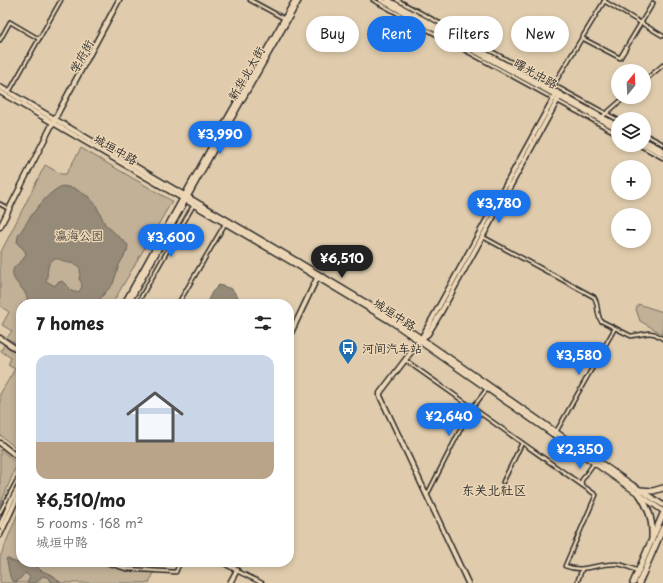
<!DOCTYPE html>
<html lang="en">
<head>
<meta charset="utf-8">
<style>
  :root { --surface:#fff; --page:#f2f2f2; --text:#222; --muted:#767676; --accent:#1a73e8 }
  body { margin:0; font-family:"Playpen Sans","LXGW WenKai TC",sans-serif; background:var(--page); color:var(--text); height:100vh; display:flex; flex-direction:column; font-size:15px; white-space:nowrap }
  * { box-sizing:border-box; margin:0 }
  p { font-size:13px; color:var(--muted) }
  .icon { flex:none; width:22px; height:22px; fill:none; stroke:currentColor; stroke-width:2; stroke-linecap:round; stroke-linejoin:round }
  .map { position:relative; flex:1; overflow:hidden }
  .side { position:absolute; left:16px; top:299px; width:278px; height:268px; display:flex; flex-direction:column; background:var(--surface); border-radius:16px; box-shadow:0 2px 6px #0003 }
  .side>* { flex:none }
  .hud { position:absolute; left:306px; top:16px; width:297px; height:36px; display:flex; gap:8px }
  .needle { width:26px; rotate:18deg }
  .buttons { position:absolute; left:611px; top:64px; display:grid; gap:8px }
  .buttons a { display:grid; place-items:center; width:40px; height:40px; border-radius:50%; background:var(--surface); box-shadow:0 2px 6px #0003; font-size:20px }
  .price { position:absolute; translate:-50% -34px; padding:0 9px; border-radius:14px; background:var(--accent); color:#fff; font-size:13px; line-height:26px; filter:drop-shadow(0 1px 2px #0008) }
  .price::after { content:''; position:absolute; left:50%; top:24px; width:12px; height:9px; margin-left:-6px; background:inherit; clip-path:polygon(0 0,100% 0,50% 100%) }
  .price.selected { background:#222; color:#fff }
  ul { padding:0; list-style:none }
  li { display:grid; align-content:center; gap:8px; height:212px; padding:0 20px }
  li span { display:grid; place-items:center; height:124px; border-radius:12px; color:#555 }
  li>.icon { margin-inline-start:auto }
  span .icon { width:72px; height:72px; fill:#fffc; stroke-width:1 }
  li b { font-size:17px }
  h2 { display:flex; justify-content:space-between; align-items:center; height:48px; padding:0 20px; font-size:17px }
  .chip { padding:0 14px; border-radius:18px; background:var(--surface); box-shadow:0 2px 6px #0003; font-size:14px; line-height:36px }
  .chip.selected { background:var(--accent); color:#fff }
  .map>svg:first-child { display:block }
</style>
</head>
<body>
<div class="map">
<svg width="663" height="583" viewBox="0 0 663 583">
  <rect width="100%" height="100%" fill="#e0ccad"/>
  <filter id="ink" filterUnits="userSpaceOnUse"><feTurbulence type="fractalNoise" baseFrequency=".025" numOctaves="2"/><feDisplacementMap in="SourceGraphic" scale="8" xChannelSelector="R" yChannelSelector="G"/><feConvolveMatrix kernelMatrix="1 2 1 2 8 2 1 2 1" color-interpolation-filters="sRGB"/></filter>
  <g filter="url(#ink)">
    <!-- green -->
    <g fill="#c2b197" stroke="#766e61">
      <polygon points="81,148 172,201 112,304 21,304 21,347 7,338 12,331 2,325 9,312 0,306 0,254 45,165 61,174 66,174"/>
      <polygon points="638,304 663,312 663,334 640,321 636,309"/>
      <polygon points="4,345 21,356 21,452 0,435 0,394 15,369 8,365 11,358 1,351"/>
      <polygon points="0,449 17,464 0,505"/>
      <polygon points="21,506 21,562 101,562 128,570 154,573 149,583 0,583 0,557"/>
    </g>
    <!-- water -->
    <g fill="#968a78" stroke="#6b6459" fill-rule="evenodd">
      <path d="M62 186 74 188 89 197 96 205 105 224 128 245 127 251 119 265 113 284 104 294 96 304H28C28 301 27 297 26 295 23 287 10 280 13 270 15 263 23 264 26 253L24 250 17 243 18 236C28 220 44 194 62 186ZM54 259C61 258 63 262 70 263 80 265 82 268 79 279 83 284 83 288 78 292H73L62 281 57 283 55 286 46 281C49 273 45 264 54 259Z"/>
      <polygon points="219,285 232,289 243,304 206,304 212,292"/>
      <path d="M7 558 12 561 18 563 21 559V562H39L38 568 40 570 54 576 61 583H52L49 578 43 576 35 583H27L30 577 25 573 17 582 12 581C8 574 9 566 6 559Z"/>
    </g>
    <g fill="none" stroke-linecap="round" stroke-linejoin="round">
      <defs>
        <g id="street">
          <polyline points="250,0 285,19"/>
          <polyline points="373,0 618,134"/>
          <polyline points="397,0 618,120"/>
          <polyline points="604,1 663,36"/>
          <polyline points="582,38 620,58 653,3"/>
          <polyline points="0,40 10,22 39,39"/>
          <polyline points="644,81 663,65"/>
          <polyline points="551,89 605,0"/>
          <polyline points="9,92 61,0"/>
          <polyline points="602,117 625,97"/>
          <polyline points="644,134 663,144"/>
          <polyline points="639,145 663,158"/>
          <polyline points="0,204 9,209"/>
          <path d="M483 237 594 297C599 304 596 314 601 321L631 336 649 333 655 334 663 339"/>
          <polyline points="137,304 193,206"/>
          <polyline points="178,304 225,224"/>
          <path d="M405 360 596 495 565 566C583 573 595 564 614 564 622 563 630 568 638 571"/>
          <polyline points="556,432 615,328"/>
          <polyline points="503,482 522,443"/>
          <polyline points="581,484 582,480 594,463"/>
          <polyline points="427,495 470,411 487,389"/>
          <polyline points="0,512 21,473"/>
          <polyline points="104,562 127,569 176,572 180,562"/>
          <polyline points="237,571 262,583"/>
          <polyline points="577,583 582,569"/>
        </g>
        <g id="secondary">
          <polyline points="381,0 618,129"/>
          <polyline points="388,0 618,126"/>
          <polyline points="0,87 297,261 395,320 631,484 663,505"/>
          <polyline points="0,92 295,264 393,323 663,511"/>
          <polyline points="644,140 663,150"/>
          <polyline points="644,144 663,154"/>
          <polyline points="0,227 60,109 119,0"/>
          <polyline points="124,304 219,133 295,0"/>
          <polyline points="128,304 222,135 299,0"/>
          <polyline points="289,337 317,278"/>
          <polyline points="0,338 21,352"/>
          <polyline points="422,338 428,334 440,314 561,94"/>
          <polyline points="0,443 21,460"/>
          <polyline points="0,526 11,501 21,483"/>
          <polyline points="0,535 21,490"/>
          <polyline points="222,562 237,570 230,583"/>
          <polyline points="468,583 380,396 380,393 421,339 557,92"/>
        </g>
        <g id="highway">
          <polyline points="640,490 653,491 663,488"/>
          <path d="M640 495C649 509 653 521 652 537"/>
          <polyline points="633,583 663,514"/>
          <polyline points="639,583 663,528"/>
        </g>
      </defs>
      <!-- street casing -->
      <use href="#street" stroke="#2b2b2b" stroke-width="5.5"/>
      <!-- secondary casing -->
      <use href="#secondary" stroke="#2b2b2b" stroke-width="7"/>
      <!-- highway casing -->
      <use href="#highway" stroke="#2b2b2b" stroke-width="8"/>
      <!-- street -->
      <use href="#street" stroke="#ecd6b5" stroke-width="2.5"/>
      <!-- secondary -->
      <use href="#secondary" stroke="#ecd6b5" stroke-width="4"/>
      <!-- highway -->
      <use href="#highway" stroke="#ecd6b5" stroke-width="5"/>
    </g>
  </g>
  <!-- icons -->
  <defs>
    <symbol id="bus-pin" viewBox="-11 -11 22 30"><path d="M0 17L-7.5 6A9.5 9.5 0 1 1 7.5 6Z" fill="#1f6fb2" stroke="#ecd6b5"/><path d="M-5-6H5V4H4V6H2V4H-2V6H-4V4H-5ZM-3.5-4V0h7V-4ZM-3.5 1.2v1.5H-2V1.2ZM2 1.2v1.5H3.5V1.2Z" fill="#fff"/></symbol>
  </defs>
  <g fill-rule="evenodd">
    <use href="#bus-pin" x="337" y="337" width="22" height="30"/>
  </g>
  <g text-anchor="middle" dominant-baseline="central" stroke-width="3" stroke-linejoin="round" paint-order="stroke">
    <!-- street labels -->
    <g font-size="12" fill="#2b2b2b" stroke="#ecd6b5">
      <text transform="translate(81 56) rotate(-61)">学府街</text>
      <text transform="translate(246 73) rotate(-60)">新华北大街</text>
      <text transform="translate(536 73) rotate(29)">曙光中路</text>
      <text transform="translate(116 149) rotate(30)">城垣中路</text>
      <text transform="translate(395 314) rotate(33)">城垣中路</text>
    </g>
    <!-- park labels -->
    <g font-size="12" fill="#494641" stroke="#ecd6b5">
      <text x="79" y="235">瀛海公园</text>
    </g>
    <!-- poi labels -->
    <g font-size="12" fill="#2b2b2b" stroke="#ecd6b5" text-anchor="start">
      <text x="362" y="348">河间汽车站</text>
    </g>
    <!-- neighbourhood labels -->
    <g font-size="13" fill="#2b2b2b" stroke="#ecd6b5">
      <text x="494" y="489">东关北社区</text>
    </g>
  </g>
</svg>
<div class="buttons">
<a><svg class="needle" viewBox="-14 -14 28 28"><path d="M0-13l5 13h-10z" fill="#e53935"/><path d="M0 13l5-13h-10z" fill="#767676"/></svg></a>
<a><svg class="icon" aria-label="layers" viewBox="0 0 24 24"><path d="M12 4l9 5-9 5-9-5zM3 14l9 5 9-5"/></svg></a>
<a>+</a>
<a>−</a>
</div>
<b class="price" style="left:220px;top:155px">¥3,990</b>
<b class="price" style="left:499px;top:224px">¥3,780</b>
<b class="price" style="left:171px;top:258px">¥3,600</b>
<b class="price selected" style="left:342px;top:279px">¥6,510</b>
<b class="price" style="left:579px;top:376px">¥3,580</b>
<b class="price" style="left:449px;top:437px">¥2,640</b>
<b class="price" style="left:580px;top:470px">¥2,350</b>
<div class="hud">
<a class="chip">Buy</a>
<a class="chip selected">Rent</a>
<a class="chip">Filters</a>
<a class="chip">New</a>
</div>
<section class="side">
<h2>7 homes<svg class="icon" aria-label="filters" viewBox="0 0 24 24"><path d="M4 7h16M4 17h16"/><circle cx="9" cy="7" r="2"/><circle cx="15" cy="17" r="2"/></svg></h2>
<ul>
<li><span style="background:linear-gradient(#c9d6e8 70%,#b9a48a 0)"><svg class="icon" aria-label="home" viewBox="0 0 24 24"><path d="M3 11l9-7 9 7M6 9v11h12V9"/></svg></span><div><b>¥6,510/mo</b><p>5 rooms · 168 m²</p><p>城垣中路</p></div></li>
</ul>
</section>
</div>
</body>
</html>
